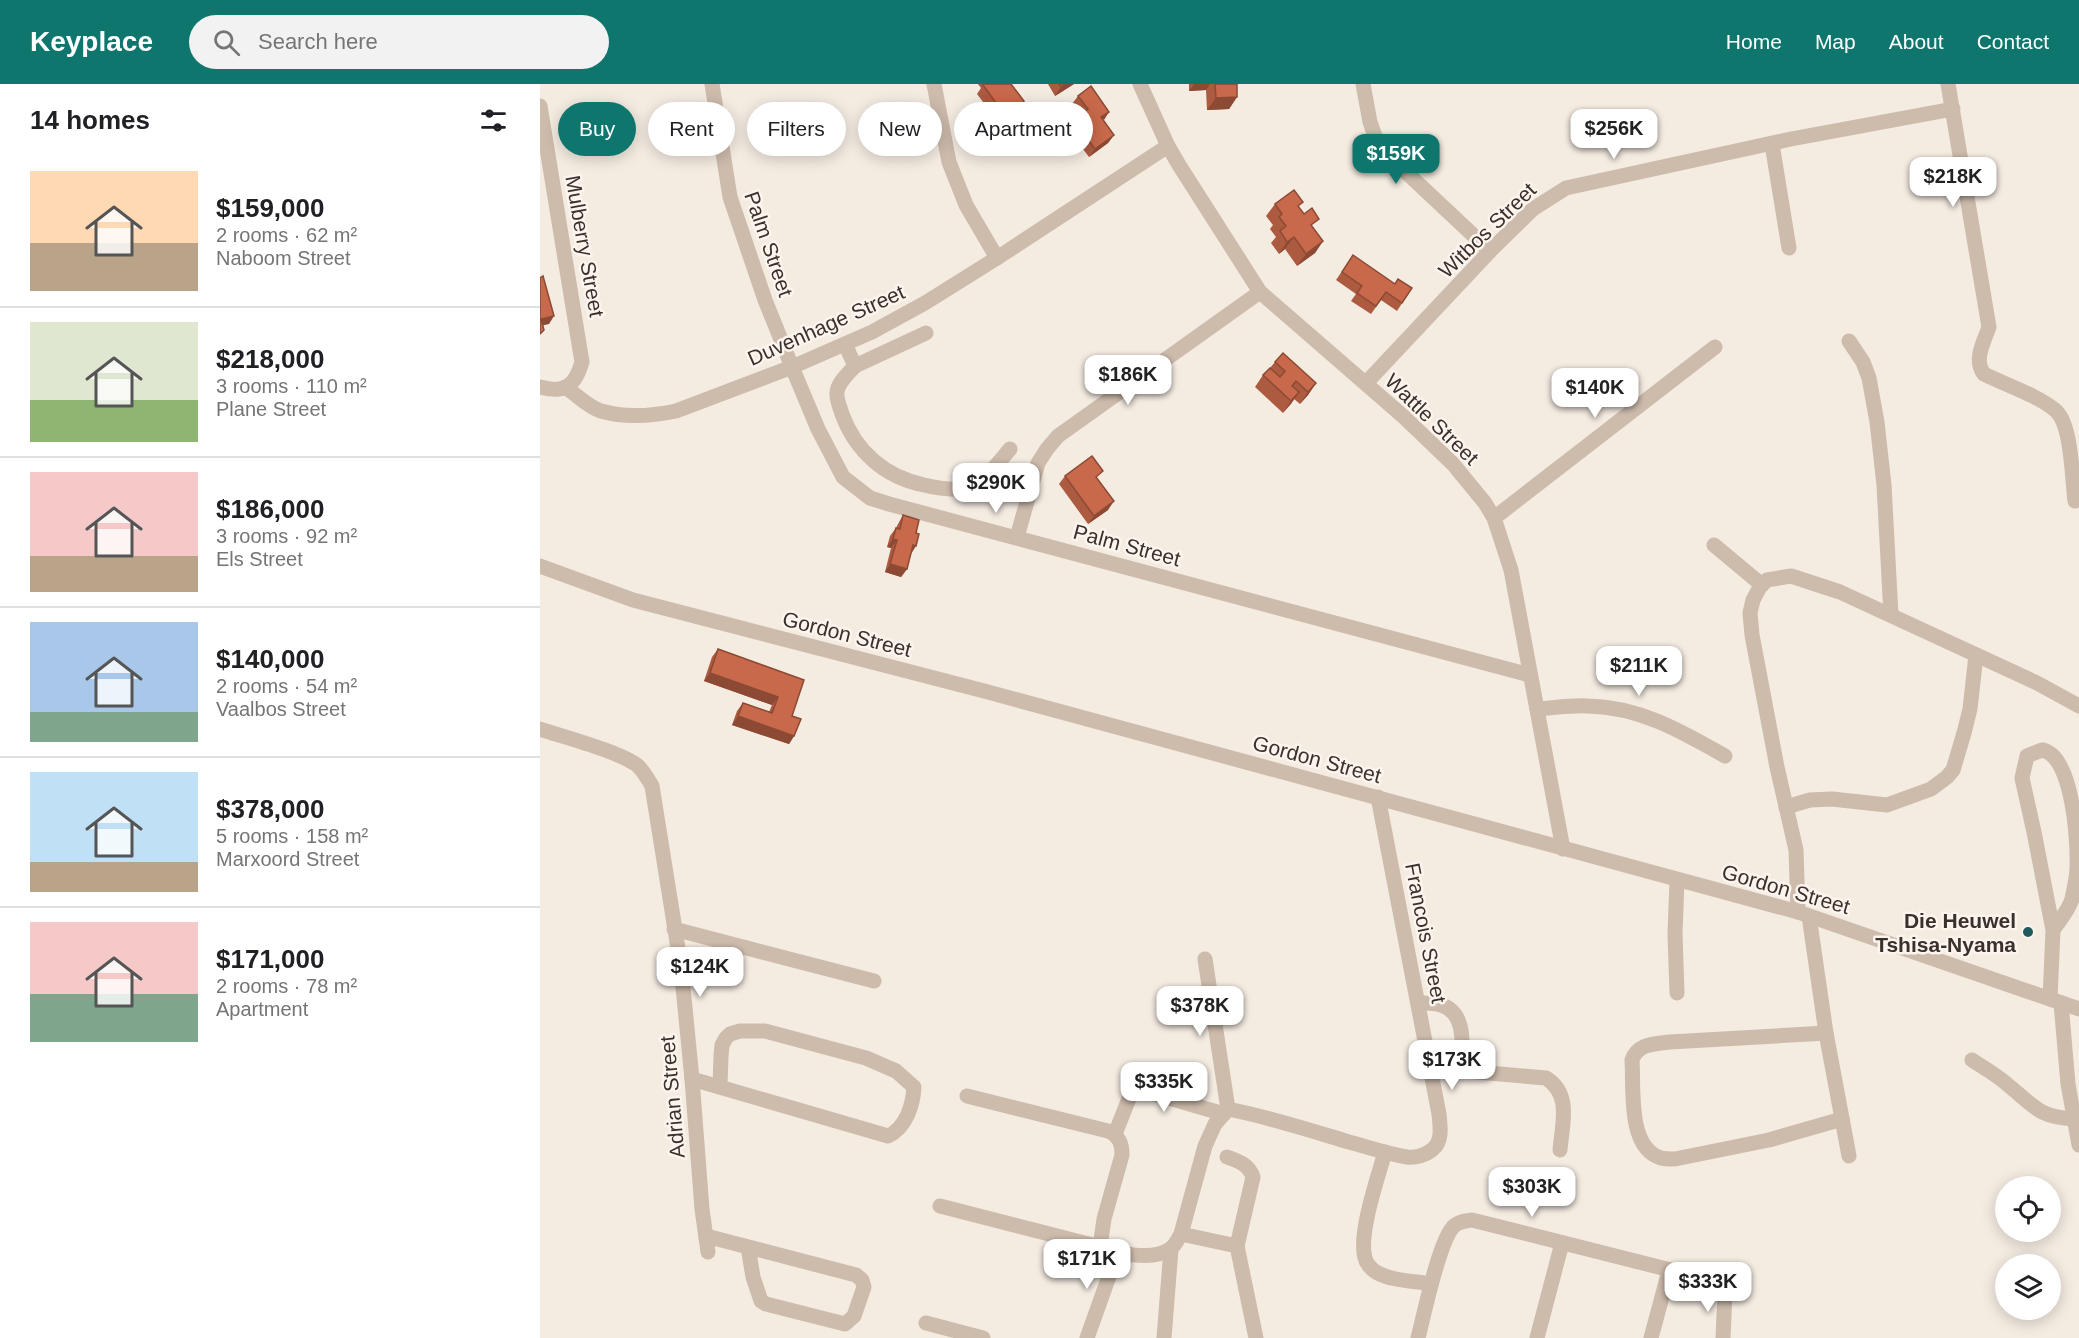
<!DOCTYPE html>
<html lang="en">
<head>
<meta charset="utf-8">
<style>
  :root { --surface:#fff; --page:#f2f2f2; --text:#202124; --muted:#757577; --line:#e0e0e0; --accent:#0f766e }
  body { margin:0; font-family:Helvetica,sans-serif; background:var(--page); color:var(--text); height:100vh; display:flex; flex-direction:column; font-size:22px; white-space:nowrap }
  * { box-sizing:border-box; margin:0 }
  p { font-size:20px; color:var(--muted) }
  .icon { flex:none; width:33px; height:33px; fill:none; stroke:currentColor; stroke-width:2; stroke-linecap:round; stroke-linejoin:round }
  .map { position:relative; flex:1; overflow:hidden }
  .side { display:flex; flex-direction:column; background:var(--surface); width:540px }
  .side>* { flex:none }
  .guide { position:absolute; left:18px; top:18px; width:570px; height:54px; display:flex; gap:12px }
  .controls { position:absolute; left:1455px; top:1092px; display:grid; gap:12px }
  .controls a { display:grid; place-items:center; width:66px; height:66px; border-radius:50%; background:var(--surface); box-shadow:0 3px 15px #0003; font-size:30px }
  .price { position:absolute; translate:-50% -51px; padding:0 14px; border-radius:12px; background:#fff; color:#222; font-size:20px; line-height:39px; filter:drop-shadow(0 2px 3px #0008) }
  .price::after { content:''; position:absolute; left:50%; top:36px; width:18px; height:14px; margin-left:-9px; background:inherit; clip-path:polygon(0 0,100% 0,50% 100%) }
  .price.on { background:var(--accent); color:#fff }
  ul { padding:0; list-style:none }
  li { display:flex; align-items:center; gap:18px; height:150px; padding:0 30px }
  li+li { border-top:2px solid var(--line) }
  li span { display:grid; place-items:center; flex:none; width:168px; height:120px; border-radius:0px; color:#555 }
  li>.icon { margin-inline-start:auto }
  span .icon { width:72px; height:72px; fill:#fffc; stroke-width:1 }
  li b { font-size:26px }
  h2 { display:flex; justify-content:space-between; align-items:center; height:72px; padding:0 30px; font-size:26px }
  .chip { padding:0 21px; border-radius:27px; background:var(--surface); box-shadow:0 3px 15px #0003; font-size:21px; line-height:54px }
  .chip.on { background:var(--accent); color:#fff }
  header { display:flex; align-items:center; gap:36px; box-sizing:border-box; height:84px; padding:0 30px; background:var(--accent); color:#fff }
  header strong { font-size:28px }
  nav { display:flex; gap:33px; margin-inline-start:auto; font-size:21px }
  .search { width:420px; height:54px; background:var(--page); display:flex; align-items:center; gap:15px; box-sizing:border-box; padding:0 21px; border-radius:33px; color:var(--muted); font-size:22px }
  main { display:flex; flex:1; min-height:0 }
  .map>svg:first-child { display:block }
</style>
</head>
<body>
<header>
<strong>Keyplace</strong>
<div class="search"><svg class="icon" aria-label="search" viewBox="0 0 24 24"><circle cx="10" cy="10" r="6"/><path d="M15 15l6 6"/></svg>Search here</div>
<nav><a>Home</a><a>Map</a><a>About</a><a>Contact</a></nav>
</header>
<main>
<section class="side">
<h2>14 homes<svg class="icon" aria-label="filters" viewBox="0 0 24 24"><path d="M4 7h16M4 17h16"/><circle cx="9" cy="7" r="2"/><circle cx="15" cy="17" r="2"/></svg></h2>
<ul>
<li><span style="background:linear-gradient(#ffd9b3 60%,#b9a48a 0)"><svg class="icon" aria-label="home" viewBox="0 0 24 24"><path d="M3 11l9-7 9 7M6 9v11h12V9"/></svg></span><div><b>$159,000</b><p>2 rooms · 62 m²</p><p>Naboom Street</p></div></li>
<li><span style="background:linear-gradient(#dfe7d0 65%,#8fb573 0)"><svg class="icon" aria-label="home" viewBox="0 0 24 24"><path d="M3 11l9-7 9 7M6 9v11h12V9"/></svg></span><div><b>$218,000</b><p>3 rooms · 110 m²</p><p>Plane Street</p></div></li>
<li><span style="background:linear-gradient(#f6c9c9 70%,#b9a48a 0)"><svg class="icon" aria-label="home" viewBox="0 0 24 24"><path d="M3 11l9-7 9 7M6 9v11h12V9"/></svg></span><div><b>$186,000</b><p>3 rooms · 92 m²</p><p>Els Street</p></div></li>
<li><span style="background:linear-gradient(#a9c7e8 75%,#7fa58c 0)"><svg class="icon" aria-label="home" viewBox="0 0 24 24"><path d="M3 11l9-7 9 7M6 9v11h12V9"/></svg></span><div><b>$140,000</b><p>2 rooms · 54 m²</p><p>Vaalbos Street</p></div></li>
<li><span style="background:linear-gradient(#bfe0f5 75%,#b9a48a 0)"><svg class="icon" aria-label="home" viewBox="0 0 24 24"><path d="M3 11l9-7 9 7M6 9v11h12V9"/></svg></span><div><b>$378,000</b><p>5 rooms · 158 m²</p><p>Marxoord Street</p></div></li>
<li><span style="background:linear-gradient(#f6c9c9 60%,#7fa58c 0)"><svg class="icon" aria-label="home" viewBox="0 0 24 24"><path d="M3 11l9-7 9 7M6 9v11h12V9"/></svg></span><div><b>$171,000</b><p>2 rooms · 78 m²</p><p>Apartment</p></div></li>
</ul>
</section>
<div class="map">
<svg width="1539" height="1254" viewBox="0 0 1539 1254">
  <rect width="100%" height="100%" fill="#f4ebe1"/>
  <g fill="none" stroke-linecap="round" stroke-linejoin="round">
    <!-- minor -->
    <g stroke="#cdbbac" stroke-width="15">
      <polyline points="172,0 190,113 225,216 252,283 278,345 303,393 330,414 349,420 990,591"/>
      <polyline points="394,0 409,78 426,121 457,174"/>
      <polyline points="600,0 628,62 639,81 720,208 864,333 913,380 945,419 954,434 971,486 1023,765"/>
      <polyline points="823,0 830,38 836,55 851,74 950,167"/>
      <path d="M1408 0 1449 243C1444 258 1433 276 1444 290 1466 301 1497 311 1515 326 1532 339 1532 396 1535 417"/>
      <path d="M0 22 42 278C35 302 25 310 0 303"/>
      <polyline points="1232,60 1249,164"/>
      <polyline points="1309,257 1323,278 1329,294 1337,338 1344,401 1351,531"/>
      <path d="M305 260 315 282C309 289 298 298 297 308 296 315 300 323 302 330 316 368 345 393 384 401 397 404 413 407 425 404 444 399 458 379 470 365"/>
      <polyline points="315,282 386,249"/>
      <polyline points="826,299 950,167 993,125 1026,104 1251,55 1413,25"/>
      <path d="M25 303C36 310 48 323 61 327 85 334 112 332 136 327L252 283 332 248 385 219 457 174 628 62"/>
      <polyline points="954,434 1175,263"/>
      <polyline points="477,453 498,379 507,365 518,352 720,208"/>
      <polyline points="1174,461 1222,501"/>
      <polyline points="0,482 93,516 448,608 1258,828 1539,925"/>
      <path d="M997 625C1013 624 1031 621 1048 622 1100 623 1141 647 1185 672"/>
      <path d="M0 645C24 653 81 668 98 682 104 688 108 695 112 702L141 883 152 995 162 1125 168 1168"/>
      <polyline points="1246,723 1270,716 1292,715 1347,721 1391,705 1407,693 1413,686 1424,649 1430,625 1436,571"/>
      <polyline points="1137,796 1135,850 1137,909"/>
      <polyline points="1258,828 1256,766 1237,683 1212,551 1210,529 1213,516 1220,503 1227,496 1251,492 1300,508 1497,599 1539,622"/>
      <polyline points="1269,832 1286,949 1309,1072"/>
      <polyline points="134,845 334,897"/>
      <polyline points="665,875 688,1025"/>
      <path d="M1510 915 1513 846 1494 748 1482 694 1487 672 1502 666C1533 671 1538 758 1537 783 1537 793 1534 805 1532 815 1529 826 1519 837 1513 846"/>
      <path d="M878 919C884 919 891 919 897 920 928 925 922 964 922 987"/>
      <polyline points="1521,919 1528,1000 1539,1061"/>
      <path d="M1286 949 1130 958C1115 960 1098 959 1092 976 1094 1004 1087 1064 1121 1074 1125 1075 1131 1075 1135 1075L1229 1056 1302 1035"/>
      <path d="M1432 976C1444 984 1457 991 1468 1001 1494 1022 1498 1033 1534 1035"/>
      <path d="M890 984 1006 994C1032 1010 1022 1041 1020 1066"/>
      <path d="M152 995 348 1052C366 1044 373 1021 374 1003L356 987 326 974 225 947H200L190 950 186 954 182 961 181 972 180 1002"/>
      <path d="M427 1012 568 1047C579 1052 582 1059 582 1071L564 1135 560 1163"/>
      <path d="M688 1025C729 1033 769 1046 809 1058 828 1063 848 1070 867 1073 876 1074 886 1071 893 1065 903 1057 900 1041 899 1030L838 713"/>
      <polyline points="575,1050 590,1012 598,1005 684,1030"/>
      <path d="M845 1068C838 1093 818 1150 825 1174 826 1179 831 1185 836 1188 851 1197 875 1197 891 1200"/>
      <path d="M687 1073C699 1077 709 1081 713 1093L697 1162"/>
      <path d="M400 1122 560 1163C577 1170 614 1177 630 1165 635 1162 638 1155 641 1150L665 1062 675 1040 688 1025"/>
      <polyline points="641,1150 697,1162 716,1254"/>
      <polyline points="166,1152 316,1191 322,1196 324,1203 314,1232 305,1240 226,1220 221,1217 213,1193 208,1163"/>
      <polyline points="1181,1198 1185,1209 1183,1254"/>
      <polyline points="386,1239 443,1254"/>
      <polyline points="547,1254 577,1170"/>
      <polyline points="624,1254 631,1165"/>
      <path d="M878 1254C884 1231 899 1156 914 1142 920 1137 925 1137 932 1136L1202 1204"/>
      <polyline points="997,1254 1022,1159"/>
      <polyline points="1111,1254 1129,1187"/>
    </g>
  </g>
  <!-- wall -->
  <g fill="#ac5a40">
    <polygon points="438,0 471,0 478,25 455,43 447,32 450,27 437,10 441,4"/>
    <polygon points="508,0 534,0 515,12"/>
    <polygon points="649,0 697,0 697,13 689,25 667,26 666,6 649,7"/>
    <polygon points="538,12 563,36 574,51 568,59 549,73 527,44 533,36 540,31 532,20"/>
    <polygon points="735,120 759,124 783,157 775,169 757,182 745,165 739,170 731,159 736,153 730,145 733,141 726,132"/>
    <polygon points="813,171 855,200 872,204 857,227 841,216 831,230 811,217 816,210 796,196"/>
    <polygon points="735,278 776,299 768,311 760,320 754,315 743,329 715,303 723,291 730,284"/>
    <polygon points="525,392 558,395 568,426 548,440 519,400"/>
    <polygon points="363,431 370,470 367,485 361,493 345,488 351,464 347,463 350,452 356,444 358,440"/>
    <polygon points="178,565 264,596 252,632 254,652 249,660 192,641 197,627 203,619 229,628 232,621 164,597 172,573"/>
  </g>
  <!-- shaded-wall -->
  <g fill="#8c4a34">
    <polygon points="526,0 534,0 515,12 521,3"/>
    <polygon points="654,0 670,0 666,6 649,7"/>
    <polygon points="697,13 689,25 667,26 676,14"/>
    <polygon points="484,17 478,25 455,43 461,35"/>
    <polygon points="569,28 564,36 561,33"/>
    <polygon points="574,51 568,59 549,73 555,65"/>
    <polygon points="754,153 745,165 739,170 747,158"/>
    <polygon points="783,157 775,169 757,182 766,170"/>
    <polygon points="14,232 9,240 0,242 1,235"/>
    <polygon points="776,299 768,311 760,320 768,308"/>
    <polygon points="759,308 751,320 743,329 751,317"/>
    <polygon points="574,417 568,426 548,440 554,432"/>
    <polygon points="353,455 357,456 351,464 347,463"/>
    <polygon points="373,461 376,462 371,470"/>
    <polygon points="350,480 367,485 361,493 345,488"/>
    <polygon points="170,589 238,613 232,621 164,597"/>
    <polygon points="198,632 254,652 249,660 192,641"/>
  </g>
  <!-- building -->
  <g fill="#c8694b" stroke="#8c4a34" stroke-width="1.5">
    <polygon points="444,0 471,0 484,17 461,35 452,24 457,20 443,1"/>
    <polygon points="519,0 526,0 521,3"/>
    <polygon points="675,0 697,0 697,13 676,14"/>
    <polygon points="551,2 569,28 561,33 574,51 555,65 533,36 548,25 538,12"/>
    <polygon points="754,106 763,118 758,122 764,130 772,124 779,135 771,141 783,157 766,170 754,153 747,158 740,147 746,142 739,133 742,130 735,120"/>
    <polygon points="813,171 855,200 858,195 872,204 862,219 846,208 836,222 817,209 822,202 802,188"/>
    <polygon points="3,192 14,232 1,235 4,246 0,250 0,194"/>
    <polygon points="743,269 776,299 768,308 756,297 752,302 759,308 751,317 723,291 730,284 740,293 745,287 735,278"/>
    <polygon points="552,372 563,387 556,393 574,417 554,432 525,392"/>
    <polygon points="363,431 379,436 376,449 379,450 376,462 373,461 367,485 350,480 357,456 353,455 356,444 360,445"/>
    <polygon points="178,565 264,596 252,632 261,635 254,652 198,632 203,619 232,629 238,613 170,589"/>
  </g>
  <!-- markers -->
  <circle fill="#1f5a5e" stroke="#fbf5ee" stroke-width="2" cx="1488" cy="848" r="6"/>
  <g text-anchor="middle" dominant-baseline="central" stroke-width="5" stroke-linejoin="round" paint-order="stroke">
    <!-- street labels -->
    <g font-size="21" fill="#3b302b" stroke="#fbf5ee">
      <text transform="translate(947 146) rotate(-44)">Witbos Street</text>
      <text transform="translate(229 160) rotate(71)">Palm Street</text>
      <text transform="translate(45 162) rotate(80)">Mulberry Street</text>
      <text transform="translate(286 241) rotate(-24)">Duvenhage Street</text>
      <text transform="translate(892 335) rotate(44)">Wattle Street</text>
      <text transform="translate(587 461) rotate(15)">Palm Street</text>
      <text transform="translate(307 550) rotate(14)">Gordon Street</text>
      <text transform="translate(777 675) rotate(15)">Gordon Street</text>
      <text transform="translate(1246 805) rotate(16)">Gordon Street</text>
      <text transform="translate(886 849) rotate(79)">Francois Street</text>
      <text transform="translate(132 1013) rotate(-95)">Adrian Street</text>
    </g>
    <!-- poi labels -->
    <g font-size="21" font-weight="bold" fill="#3b302b" stroke="#fbf5ee" text-anchor="end">
      <text x="1476" y="836">Die Heuwel<tspan x="1476" dy="24">Tshisa-Nyama</tspan></text>
    </g>
  </g>
</svg>
<div class="controls">
<a><svg class="icon" aria-label="locate" viewBox="0 0 24 24"><circle cx="12" cy="12" r="6"/><path d="M12 2v4M12 18v4M2 12h4M18 12h4"/></svg></a>
<a><svg class="icon" aria-label="layers" viewBox="0 0 24 24"><path d="M12 4l9 5-9 5-9-5zM3 14l9 5 9-5"/></svg></a>
</div>
<b class="price" style="left:1074px;top:76px">$256K</b>
<b class="price on" style="left:856px;top:101px">$159K</b>
<b class="price" style="left:1413px;top:124px">$218K</b>
<b class="price" style="left:588px;top:322px">$186K</b>
<b class="price" style="left:1055px;top:335px">$140K</b>
<b class="price" style="left:456px;top:430px">$290K</b>
<b class="price" style="left:1099px;top:613px">$211K</b>
<b class="price" style="left:160px;top:914px">$124K</b>
<b class="price" style="left:660px;top:953px">$378K</b>
<b class="price" style="left:912px;top:1007px">$173K</b>
<b class="price" style="left:624px;top:1029px">$335K</b>
<b class="price" style="left:992px;top:1134px">$303K</b>
<b class="price" style="left:547px;top:1206px">$171K</b>
<b class="price" style="left:1168px;top:1229px">$333K</b>
<div class="guide">
<a class="chip on">Buy</a>
<a class="chip">Rent</a>
<a class="chip">Filters</a>
<a class="chip">New</a>
<a class="chip">Apartment</a>
</div>
</div>
</main>
</body>
</html>
